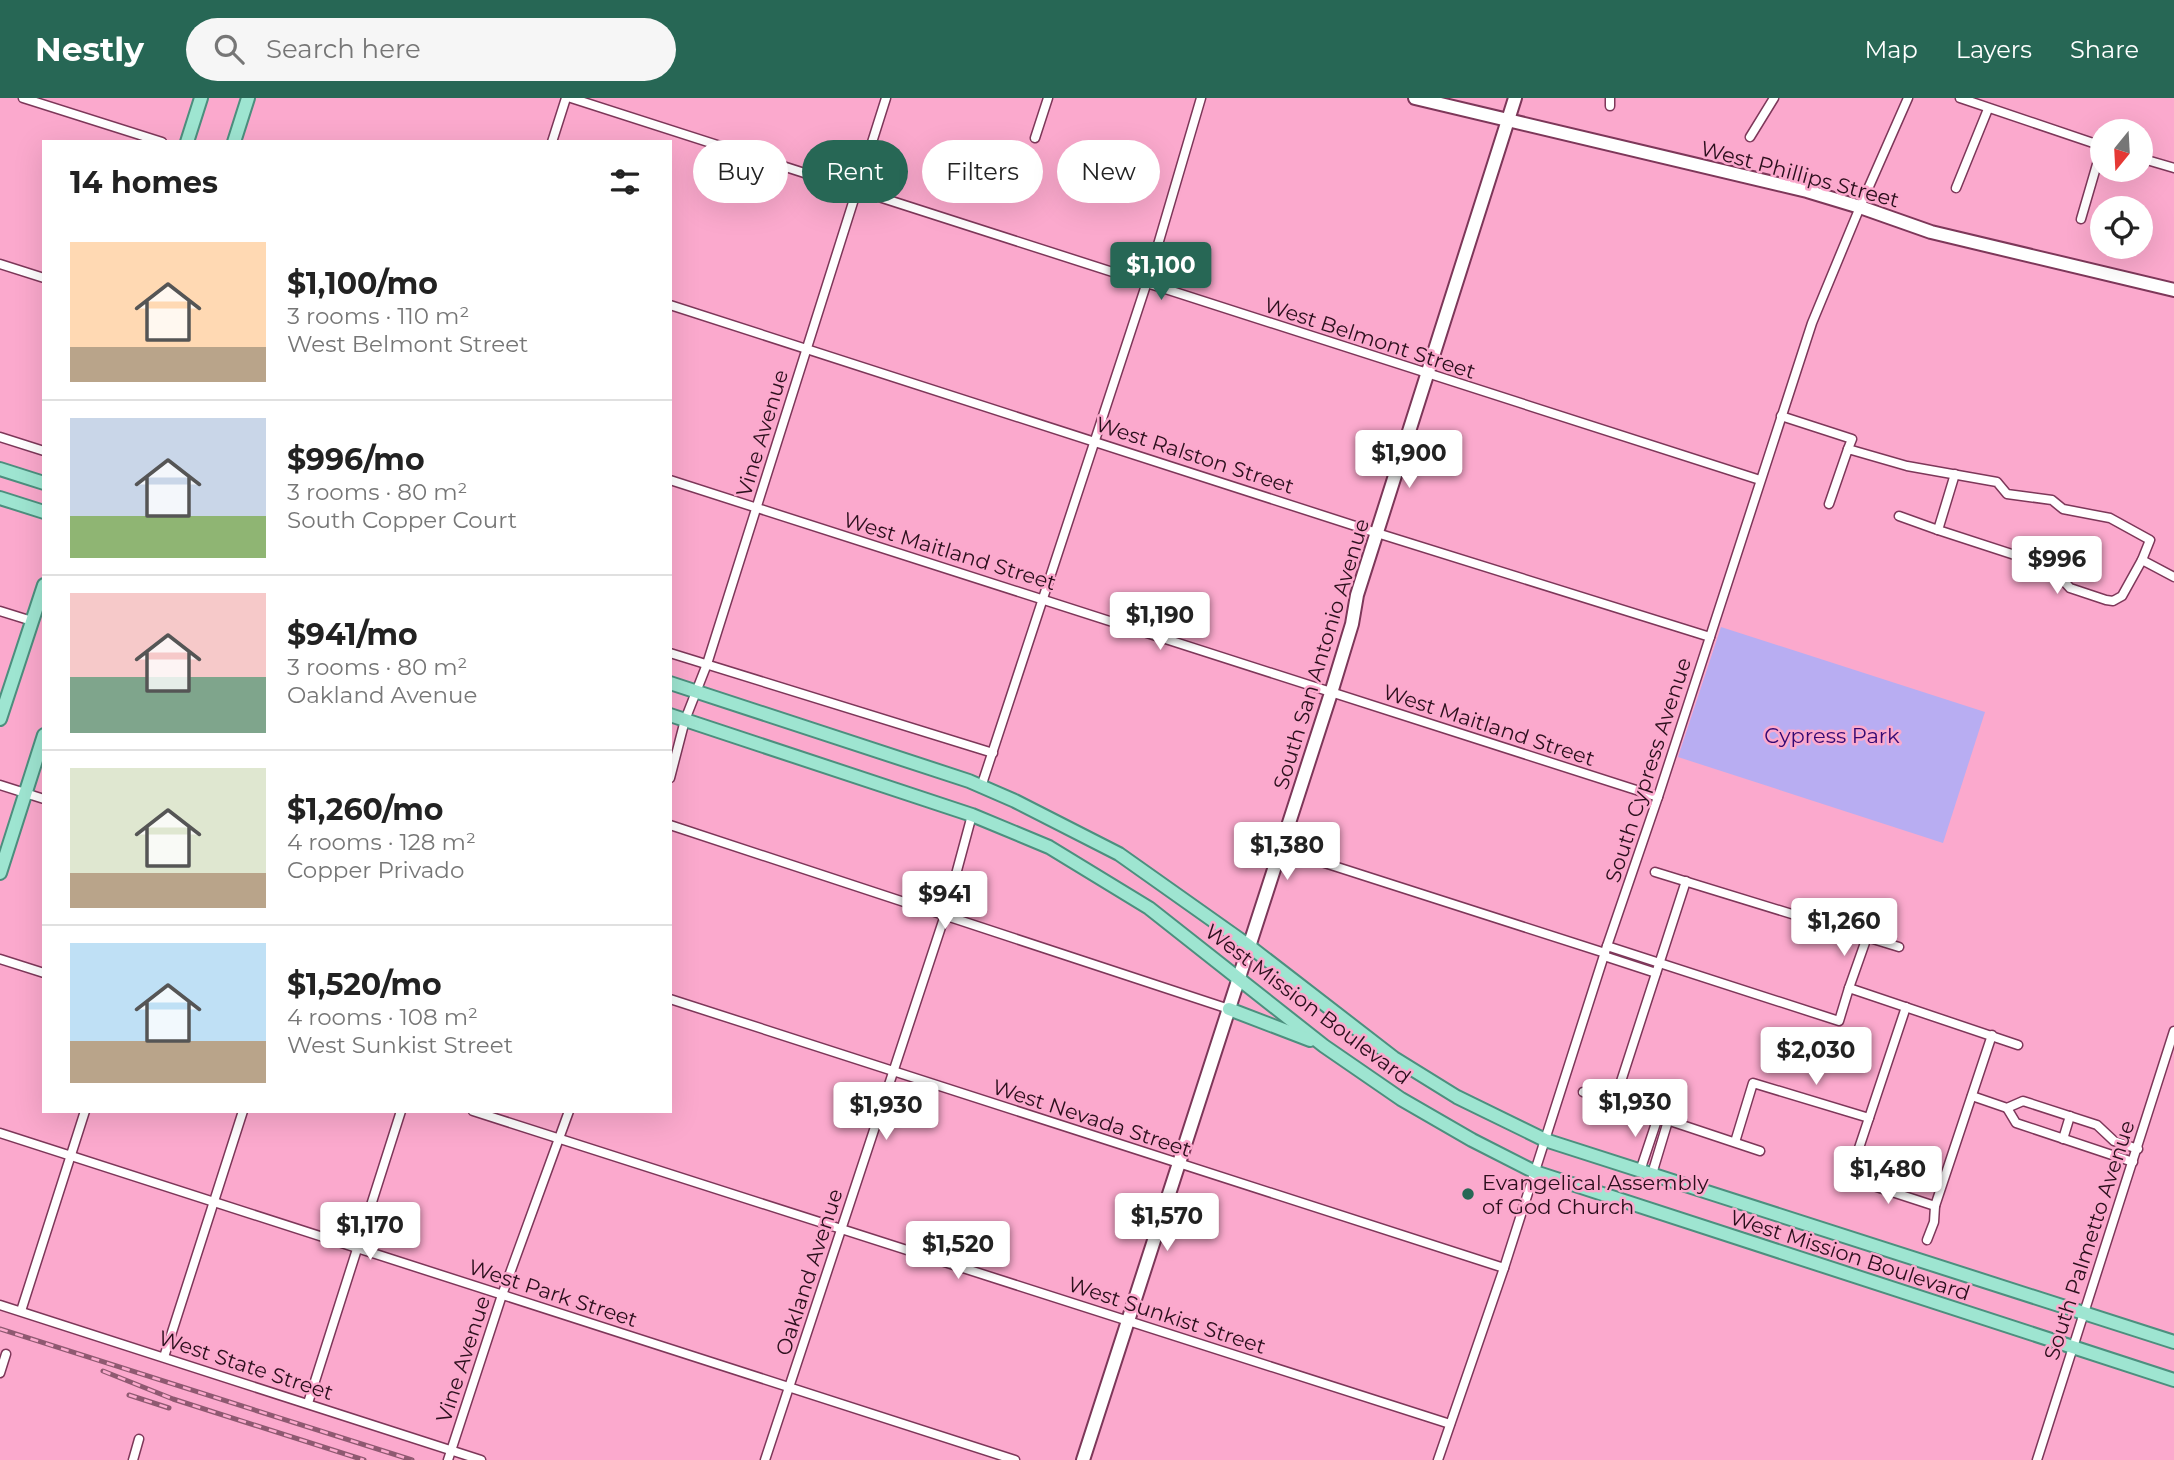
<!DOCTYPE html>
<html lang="en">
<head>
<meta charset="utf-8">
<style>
  :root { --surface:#fff; --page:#f6f6f6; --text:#222; --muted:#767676; --line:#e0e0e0; --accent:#276755 }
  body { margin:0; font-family:Montserrat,sans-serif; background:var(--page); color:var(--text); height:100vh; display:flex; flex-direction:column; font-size:26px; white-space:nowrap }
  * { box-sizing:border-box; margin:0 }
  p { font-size:23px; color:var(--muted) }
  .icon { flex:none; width:38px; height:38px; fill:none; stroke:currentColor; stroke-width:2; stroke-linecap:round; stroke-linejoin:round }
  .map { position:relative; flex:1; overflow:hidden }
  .side { position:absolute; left:42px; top:42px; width:630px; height:973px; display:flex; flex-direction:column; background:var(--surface); border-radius:0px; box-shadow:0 7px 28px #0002 }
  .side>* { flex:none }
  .top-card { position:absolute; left:693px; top:42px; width:665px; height:63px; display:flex; gap:14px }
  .needle { width:46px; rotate:198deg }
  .tools { position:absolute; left:2090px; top:21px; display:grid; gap:14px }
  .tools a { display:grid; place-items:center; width:63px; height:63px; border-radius:50%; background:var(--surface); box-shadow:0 7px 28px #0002; font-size:35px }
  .price { position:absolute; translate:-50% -60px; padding:0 16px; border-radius:7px; background:#fff; color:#222; font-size:23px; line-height:46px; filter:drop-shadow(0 2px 4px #0008) }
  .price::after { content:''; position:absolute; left:50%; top:42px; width:21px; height:16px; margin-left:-10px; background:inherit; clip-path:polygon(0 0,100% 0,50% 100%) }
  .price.on { background:var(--accent); color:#fff }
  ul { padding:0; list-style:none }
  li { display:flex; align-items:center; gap:21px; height:175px; padding:0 28px }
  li+li { border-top:2px solid var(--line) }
  li span { display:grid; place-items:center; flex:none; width:196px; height:140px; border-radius:0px; color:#555 }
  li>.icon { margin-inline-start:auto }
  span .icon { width:84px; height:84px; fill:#fffc; stroke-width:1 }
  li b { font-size:30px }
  h2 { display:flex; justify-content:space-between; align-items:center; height:84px; padding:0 28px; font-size:30px }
  .pill { padding:0 24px; border-radius:32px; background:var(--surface); box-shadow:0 7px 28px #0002; font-size:24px; line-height:63px }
  .pill.on { background:var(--accent); color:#fff }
  header { display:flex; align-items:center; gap:42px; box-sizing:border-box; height:98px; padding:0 35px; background:var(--accent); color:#fff }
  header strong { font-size:33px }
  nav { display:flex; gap:38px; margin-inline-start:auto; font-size:24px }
  .search { width:490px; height:63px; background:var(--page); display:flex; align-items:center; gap:18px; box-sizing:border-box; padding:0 24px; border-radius:38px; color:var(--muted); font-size:26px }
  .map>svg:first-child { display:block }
</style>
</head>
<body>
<header>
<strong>Nestly</strong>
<div class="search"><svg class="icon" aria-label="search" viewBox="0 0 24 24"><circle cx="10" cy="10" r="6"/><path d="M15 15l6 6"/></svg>Search here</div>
<nav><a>Map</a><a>Layers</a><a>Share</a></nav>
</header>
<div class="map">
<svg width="2174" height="1362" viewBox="0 0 2174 1362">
  <rect width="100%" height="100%" fill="#fba9cd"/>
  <!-- green -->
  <polygon fill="#b8adf2" points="1721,529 1985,614 1943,745 1678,659"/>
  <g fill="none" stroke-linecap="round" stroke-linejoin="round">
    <defs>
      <g id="street">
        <polyline points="23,0 162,44"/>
        <path d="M571 0C967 127 1362 258 1760 382"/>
        <polyline points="1960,0 2102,48"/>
        <polyline points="1610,8 1610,0"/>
        <polyline points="1750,39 1774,0"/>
        <polyline points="1035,40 1048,0"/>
        <polyline points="552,44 566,0"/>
        <polyline points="2140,60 2174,70"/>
        <polyline points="1956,90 1988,11"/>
        <polyline points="2081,121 2102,49"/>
        <polyline points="0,166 44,180"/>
        <polyline points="670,207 1377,435 1710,539"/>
        <polyline points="1781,318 1852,341 1848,351"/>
        <polyline points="0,339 44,353"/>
        <polyline points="670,382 1658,699"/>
        <polyline points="1829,406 1848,351 1907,368 1997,384 2007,396 2052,402 2063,411 2110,420 2150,442 2142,462"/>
        <polyline points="1899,418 1938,432 1955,376"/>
        <polyline points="1938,432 2033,463 2061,480 2070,490 2106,502 2113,503 2122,498 2142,462 2174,479"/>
        <polyline points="0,513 32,523"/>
        <polyline points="670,555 993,655"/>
        <polyline points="670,680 685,622 707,566 886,0"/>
        <polyline points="0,687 44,701"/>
        <polyline points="981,689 1147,184 1201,0"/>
        <polyline points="670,727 1229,911"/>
        <polyline points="1281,751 1605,855"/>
        <polyline points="1655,774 1899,849"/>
        <polyline points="1607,848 1839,923 1849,890 2018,947"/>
        <polyline points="1604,858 1656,875"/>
        <polyline points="0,861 44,875"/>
        <polyline points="1849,890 1867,839"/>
        <polyline points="670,901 1504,1170"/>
        <polyline points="1906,909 1849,1080 1935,1108"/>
        <polyline points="1583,994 1760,1053"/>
        <polyline points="1972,998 2007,1010 2023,1003 2097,1027 2114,1043 2138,1051"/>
        <polyline points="1614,1005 1686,783"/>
        <polyline points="2007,1010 2016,1025 2133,1064"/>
        <polyline points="473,1013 1450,1326"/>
        <polyline points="0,1035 1015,1362"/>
        <polyline points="2063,1041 2070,1018"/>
        <polyline points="1735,1044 1753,985 1869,1020"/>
        <polyline points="1640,1073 1658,1019"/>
        <polyline points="1652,1076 1668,1023"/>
        <polyline points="1927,1142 1934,1124 1935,1108 1992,937"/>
        <polyline points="0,1207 481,1362"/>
        <polyline points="21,1213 85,1013"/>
        <polyline points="164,1259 243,1013"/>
        <polyline points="0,1275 6,1256"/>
        <polyline points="308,1305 401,1013"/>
        <polyline points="133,1362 139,1341"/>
        <polyline points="448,1362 502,1197 569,1013"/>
        <polyline points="765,1362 945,817 972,717"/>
        <polyline points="1438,1362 1504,1170 1607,848 1658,699 1812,225 1860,109 1908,0"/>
        <polyline points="2037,1362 2174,933"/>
      </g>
      <g id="secondary">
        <polyline points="1415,0 1807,93 1860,109 1931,134 2174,192"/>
        <polyline points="1083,1362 1331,595 1352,526 1357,497 1515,0"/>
      </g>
      <g id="primary">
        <polyline points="187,44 201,0"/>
        <polyline points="234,44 248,0"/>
        <polyline points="0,371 44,385"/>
        <polyline points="0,400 44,414"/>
        <polyline points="670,585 969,683 1015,703 1119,756 1249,848 1394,960 1457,999 1545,1042 2174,1244"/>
        <polyline points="670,617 972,717 1049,749 1149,810 1324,948 1401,1001 1472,1042 1535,1074 2174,1282"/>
        <polyline points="0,621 44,487"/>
        <polyline points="0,775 44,637"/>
        <polyline points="1229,911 1310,942"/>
      </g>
    </defs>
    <!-- street casing -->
    <use href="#street" stroke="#7d3759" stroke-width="11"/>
    <!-- secondary casing -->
    <use href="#secondary" stroke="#7d3759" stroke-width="16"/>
    <!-- primary casing -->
    <use href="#primary" stroke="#4c8f7e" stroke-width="16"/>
    <!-- street -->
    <use href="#street" stroke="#fff" stroke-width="8"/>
    <!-- secondary -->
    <use href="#secondary" stroke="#fff" stroke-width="12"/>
    <!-- primary -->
    <use href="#primary" stroke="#9ee5d1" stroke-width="12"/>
    <defs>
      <g id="rail">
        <polyline points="0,1231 412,1362"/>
        <polyline points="103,1273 173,1301 364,1362"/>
        <polyline points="129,1297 169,1310"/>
      </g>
    </defs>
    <!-- rail casing -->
    <use href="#rail" stroke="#8f5971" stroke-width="5"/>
    <!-- rail -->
    <use href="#rail" stroke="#fba9cd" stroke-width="2.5" stroke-dasharray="8" stroke-linecap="butt"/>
  </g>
  <!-- markers -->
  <circle fill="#276755" stroke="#fba9cd" stroke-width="2.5" cx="1468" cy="1096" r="7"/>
  <g text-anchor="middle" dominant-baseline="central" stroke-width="5" stroke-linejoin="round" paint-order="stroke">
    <!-- street labels -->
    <g font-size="21" fill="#2c0f1d" stroke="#fba9cd">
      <text transform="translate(1800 76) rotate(15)">West Phillips Street</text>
      <text transform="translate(1370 240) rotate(18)">West Belmont Street</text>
      <text transform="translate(762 335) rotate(-73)">Vine Avenue</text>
      <text transform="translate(1195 357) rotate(18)">West Ralston Street</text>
      <text transform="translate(950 453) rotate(17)">West Maitland Street</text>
      <text transform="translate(1321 556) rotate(-73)">South San Antonio Avenue</text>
      <text transform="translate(1489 627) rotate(18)">West Maitland Street</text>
      <text transform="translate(1648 672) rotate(-72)">South Cypress Avenue</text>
      <text transform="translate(1308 906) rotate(37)">West Mission Boulevard</text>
      <text transform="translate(1092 1020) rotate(18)">West Nevada Street</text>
      <text transform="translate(2089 1142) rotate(-72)">South Palmetto Avenue</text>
      <text transform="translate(1850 1157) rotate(18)">West Mission Boulevard</text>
      <text transform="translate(809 1174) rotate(-72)">Oakland Avenue</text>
      <text transform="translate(553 1195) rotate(18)">West Park Street</text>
      <text transform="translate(1167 1217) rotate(18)">West Sunkist Street</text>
      <text transform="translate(463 1261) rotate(-72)">Vine Avenue</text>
      <text transform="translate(246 1267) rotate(18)">West State Street</text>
    </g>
    <!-- park labels -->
    <g font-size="21" fill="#330872" stroke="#fba9cd">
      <text x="1832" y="637">Cypress Park</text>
    </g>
    <!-- poi labels -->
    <g font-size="21" fill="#2c0f1d" stroke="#fba9cd" text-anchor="start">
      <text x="1482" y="1084">Evangelical Assembly<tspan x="1482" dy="24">of God Church</tspan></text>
    </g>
  </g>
</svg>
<div class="tools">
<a><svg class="needle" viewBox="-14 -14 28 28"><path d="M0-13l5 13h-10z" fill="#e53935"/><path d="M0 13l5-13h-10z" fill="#767676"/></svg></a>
<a><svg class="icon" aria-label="locate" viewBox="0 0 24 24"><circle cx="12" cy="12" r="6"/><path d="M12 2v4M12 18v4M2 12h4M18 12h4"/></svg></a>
</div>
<b class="price on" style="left:1161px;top:204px">$1,100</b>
<b class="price" style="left:1409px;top:392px">$1,900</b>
<b class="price" style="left:2057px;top:498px">$996</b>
<b class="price" style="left:1160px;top:554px">$1,190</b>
<b class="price" style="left:1287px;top:784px">$1,380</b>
<b class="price" style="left:945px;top:833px">$941</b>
<b class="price" style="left:1844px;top:860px">$1,260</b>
<b class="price" style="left:1816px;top:989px">$2,030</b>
<b class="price" style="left:1635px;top:1041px">$1,930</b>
<b class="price" style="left:886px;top:1044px">$1,930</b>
<b class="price" style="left:1888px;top:1108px">$1,480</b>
<b class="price" style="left:1167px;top:1155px">$1,570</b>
<b class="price" style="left:370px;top:1164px">$1,170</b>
<b class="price" style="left:958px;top:1183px">$1,520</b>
<div class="top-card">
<a class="pill">Buy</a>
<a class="pill on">Rent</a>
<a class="pill">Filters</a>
<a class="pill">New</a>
</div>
<section class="side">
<h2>14 homes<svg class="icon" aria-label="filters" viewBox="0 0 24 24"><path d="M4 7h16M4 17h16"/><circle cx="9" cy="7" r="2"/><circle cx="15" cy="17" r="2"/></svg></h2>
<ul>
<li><span style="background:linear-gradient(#ffd9b3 75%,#b9a48a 0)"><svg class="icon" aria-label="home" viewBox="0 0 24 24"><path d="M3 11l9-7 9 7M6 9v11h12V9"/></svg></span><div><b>$1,100/mo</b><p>3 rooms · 110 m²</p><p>West Belmont Street</p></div></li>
<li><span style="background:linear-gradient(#c9d6e8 70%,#8fb573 0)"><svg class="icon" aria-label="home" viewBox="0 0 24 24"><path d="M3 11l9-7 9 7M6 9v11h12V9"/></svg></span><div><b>$996/mo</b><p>3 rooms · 80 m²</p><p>South Copper Court</p></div></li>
<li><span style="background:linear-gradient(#f6c9c9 60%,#7fa58c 0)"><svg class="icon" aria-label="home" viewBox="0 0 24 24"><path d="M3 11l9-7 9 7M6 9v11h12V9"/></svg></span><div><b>$941/mo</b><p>3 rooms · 80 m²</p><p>Oakland Avenue</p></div></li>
<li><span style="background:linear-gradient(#dfe7d0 75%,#b9a48a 0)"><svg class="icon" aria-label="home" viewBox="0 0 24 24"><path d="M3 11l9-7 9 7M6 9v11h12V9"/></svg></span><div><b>$1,260/mo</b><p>4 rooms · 128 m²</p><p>Copper Privado</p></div></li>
<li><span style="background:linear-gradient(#bfe0f5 70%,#b9a48a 0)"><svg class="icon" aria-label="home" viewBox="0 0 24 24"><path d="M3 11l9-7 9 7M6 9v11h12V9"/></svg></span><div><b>$1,520/mo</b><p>4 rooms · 108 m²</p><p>West Sunkist Street</p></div></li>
</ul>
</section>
</div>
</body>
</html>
